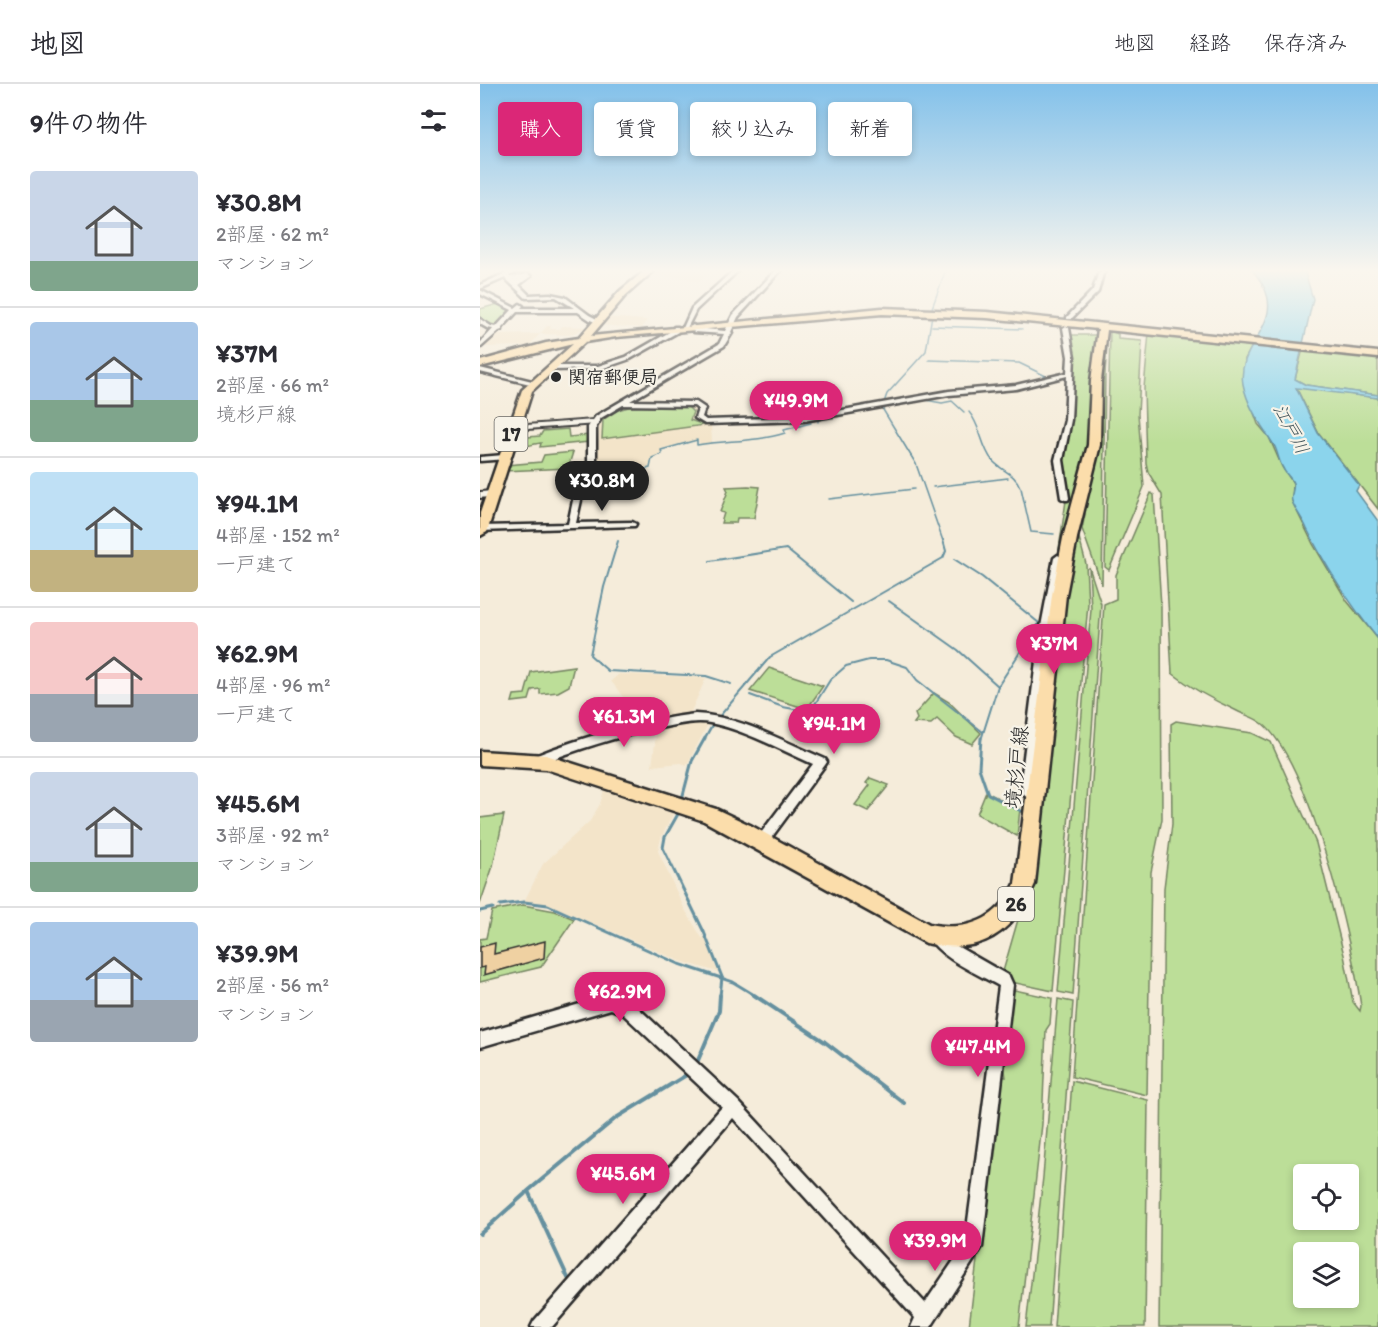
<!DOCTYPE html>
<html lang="ja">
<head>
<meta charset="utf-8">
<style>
  :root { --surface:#fff; --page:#f7f7f7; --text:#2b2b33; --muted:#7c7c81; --line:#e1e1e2; --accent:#db2777 }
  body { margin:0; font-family:Itim,"Klee One",sans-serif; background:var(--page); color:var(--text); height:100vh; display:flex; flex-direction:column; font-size:22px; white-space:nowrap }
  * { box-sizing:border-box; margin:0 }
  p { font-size:20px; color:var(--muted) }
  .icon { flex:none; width:33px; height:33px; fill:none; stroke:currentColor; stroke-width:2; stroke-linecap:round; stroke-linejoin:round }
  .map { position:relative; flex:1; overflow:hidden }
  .details { display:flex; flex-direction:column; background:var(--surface); width:480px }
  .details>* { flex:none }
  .banner { position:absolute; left:18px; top:18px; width:570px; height:54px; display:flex; gap:12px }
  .buttons { position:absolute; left:813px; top:1080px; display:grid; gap:12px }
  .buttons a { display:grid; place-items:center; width:66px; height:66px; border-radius:6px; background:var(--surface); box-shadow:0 3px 9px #0003; font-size:30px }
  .price { position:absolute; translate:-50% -51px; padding:0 14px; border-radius:21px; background:var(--accent); color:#fff; font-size:20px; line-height:39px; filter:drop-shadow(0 2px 3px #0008) }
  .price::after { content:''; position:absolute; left:50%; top:36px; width:18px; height:14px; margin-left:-9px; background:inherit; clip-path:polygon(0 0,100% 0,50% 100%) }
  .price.on { background:#222; color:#fff }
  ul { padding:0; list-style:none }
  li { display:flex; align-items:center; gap:18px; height:150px; padding:0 30px }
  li+li { border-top:2px solid var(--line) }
  li span { display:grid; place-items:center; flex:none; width:168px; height:120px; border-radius:6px; color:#555 }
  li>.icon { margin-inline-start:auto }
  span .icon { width:72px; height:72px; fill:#fffc; stroke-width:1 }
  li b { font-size:26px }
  h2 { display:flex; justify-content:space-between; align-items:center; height:72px; padding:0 30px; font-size:26px }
  .chip { padding:0 21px; border-radius:6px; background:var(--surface); box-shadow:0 3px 9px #0003; font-size:21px; line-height:54px }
  .chip.on { background:var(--accent); color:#fff }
  header { display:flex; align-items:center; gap:36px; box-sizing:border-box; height:84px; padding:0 30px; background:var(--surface); border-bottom:2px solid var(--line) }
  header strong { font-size:28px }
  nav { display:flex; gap:33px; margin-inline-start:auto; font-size:21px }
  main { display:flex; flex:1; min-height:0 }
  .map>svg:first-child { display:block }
</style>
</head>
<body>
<header>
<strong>地図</strong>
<nav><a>地図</a><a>経路</a><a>保存済み</a></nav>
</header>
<main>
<section class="details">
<h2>9件の物件<svg class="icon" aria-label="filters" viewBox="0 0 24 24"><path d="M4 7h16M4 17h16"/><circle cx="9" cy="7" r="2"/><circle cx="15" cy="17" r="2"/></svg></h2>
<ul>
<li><span style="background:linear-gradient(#c9d6e8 75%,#7fa58c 0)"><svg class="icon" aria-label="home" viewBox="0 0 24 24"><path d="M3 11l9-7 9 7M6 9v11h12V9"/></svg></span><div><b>¥30.8M</b><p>2部屋 · 62 m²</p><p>マンション</p></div></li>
<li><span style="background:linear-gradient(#a9c7e8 65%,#7fa58c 0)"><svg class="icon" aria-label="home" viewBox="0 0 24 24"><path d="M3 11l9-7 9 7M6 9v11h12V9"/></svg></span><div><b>¥37M</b><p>2部屋 · 66 m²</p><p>境杉戸線</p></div></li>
<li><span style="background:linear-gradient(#bfe0f5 65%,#c2b280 0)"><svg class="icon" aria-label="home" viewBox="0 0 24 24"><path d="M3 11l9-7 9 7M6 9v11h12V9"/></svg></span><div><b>¥94.1M</b><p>4部屋 · 152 m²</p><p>一戸建て</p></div></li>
<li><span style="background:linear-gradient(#f6c9c9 60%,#9aa5b1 0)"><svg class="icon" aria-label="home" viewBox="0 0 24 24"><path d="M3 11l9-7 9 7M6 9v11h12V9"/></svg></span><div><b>¥62.9M</b><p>4部屋 · 96 m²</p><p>一戸建て</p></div></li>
<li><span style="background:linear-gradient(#c9d6e8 75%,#7fa58c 0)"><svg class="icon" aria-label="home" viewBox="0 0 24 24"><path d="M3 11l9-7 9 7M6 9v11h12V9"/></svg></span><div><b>¥45.6M</b><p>3部屋 · 92 m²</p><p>マンション</p></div></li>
<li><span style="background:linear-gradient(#a9c7e8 65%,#9aa5b1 0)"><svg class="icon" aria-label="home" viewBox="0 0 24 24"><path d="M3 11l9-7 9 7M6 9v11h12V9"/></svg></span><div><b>¥39.9M</b><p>2部屋 · 56 m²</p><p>マンション</p></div></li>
</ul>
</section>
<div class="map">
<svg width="898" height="1243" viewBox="0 0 898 1243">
  <rect width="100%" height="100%" fill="#f5ecda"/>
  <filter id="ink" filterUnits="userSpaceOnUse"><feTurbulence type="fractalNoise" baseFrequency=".0167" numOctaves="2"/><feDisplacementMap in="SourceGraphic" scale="12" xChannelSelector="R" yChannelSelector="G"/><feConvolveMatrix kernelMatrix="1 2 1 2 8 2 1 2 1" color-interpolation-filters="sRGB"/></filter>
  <g filter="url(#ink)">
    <!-- built -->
    <g fill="#f3e4c9">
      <polygon points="176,185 220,185 218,188 228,190 219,198 205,194 168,191"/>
      <polygon points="124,233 167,236 162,244 118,241"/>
      <polygon points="67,242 71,242 70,245 80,245 82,242 107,243 90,251 60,250 49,262 1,263 15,251 60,250"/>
      <polygon points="146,321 214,322 218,325 214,334 216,337 231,340 232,359 220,360 218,356 181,365 182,370 171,374 169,384 126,390 118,383 119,339 126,330"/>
      <polygon points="139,590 193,592 226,594 209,632 142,644 143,613 131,597"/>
      <polygon points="209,638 229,638 207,681 201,679 172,682 177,643"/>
      <polygon points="124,706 194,728 181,754 178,767 204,824 222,854 225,853 238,888 200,877 87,828 68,821 44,818 63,780 110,737 120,720"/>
    </g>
    <!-- green -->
    <g fill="#bcde98" stroke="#748462" stroke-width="1.5" fill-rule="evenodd">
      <polygon points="18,220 33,226 17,244 0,235 0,225"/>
      <polygon points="628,246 625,291 622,501 602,445 605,430 600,425 620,288"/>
      <polygon points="630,247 638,250 638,255 662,257 658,330 664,403 629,486 625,483"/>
      <path d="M669 249 773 260 765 275 763 298 778 340 789 353 802 383 813 399 812 417 833 460 867 517 898 555V1243H679L684 804 692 740 691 640 696 637 772 649 791 658 836 759 864 871 873 918 880 927 881 922C872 860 830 679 783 640 775 633 764 631 755 626 733 616 711 604 692 589L682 411 668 388 666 379 664 304ZM824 1090H868V1136H824ZM824 1168H868V1214H824Z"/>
      <polygon points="589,251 619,251 612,347 568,540 588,403 585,403 587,388 583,387 581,373 590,336"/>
      <polygon points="823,265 898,273 898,311 826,301 815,295"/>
      <polygon points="816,303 898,314 898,425 838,348"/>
      <polygon points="152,322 208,323 213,328 210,336 224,341 122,355 123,336 138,326"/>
      <path d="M88 345 89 353 109 351V358L60 363 61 359C51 360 43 364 33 365L34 354 60 352 63 347Z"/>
      <polygon points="93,368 88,384 25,387 26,381 61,378 64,371"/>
      <polygon points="268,402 280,403 274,434 257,434 256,439 241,439 244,429 240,428 248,407 246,403"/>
      <polygon points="671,409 674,411 681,522 682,735 671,788 667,1011 592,993 624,520 636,515 636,491"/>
      <polygon points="597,446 606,480 608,520 573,907 531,898 531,895 522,891 541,825 578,545"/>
      <polygon points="609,483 621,520 593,911 578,908 611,525"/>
      <polygon points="94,582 89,602 78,608 60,610 60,605 52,606 49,616 32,618 34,611 45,610 51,588"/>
      <polygon points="289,584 343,602 327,625 270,607"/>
      <polygon points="454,609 469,618 501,649 492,660 476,653 457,635 451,640 434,639 437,635 435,630"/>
      <polygon points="390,694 409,701 388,727 375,721 390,701 386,699"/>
      <polygon points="506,708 540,725 537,752 497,730"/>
      <polygon points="24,731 13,782 0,820 0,734"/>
      <polygon points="43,821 75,827 94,835 61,883 0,898 0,855 6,854 12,827"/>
      <polygon points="530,905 572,914 570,940 566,946 562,1040 539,1243 489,1243 519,992 526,993 522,965"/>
      <polygon points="578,915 593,918 569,1243 546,1243 563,1093"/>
      <polygon points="592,997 668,1016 665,1243 574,1243"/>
    </g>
    <!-- water -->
    <path fill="#8bd4ec" stroke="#65909f" stroke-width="1.5" d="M771 185H824L833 215 815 295 826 301 898 311V314L816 304 838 349 879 401 876 407 898 437V555C870 520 847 485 827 445 823 435 815 426 812 417 810 411 815 405 813 399 811 393 805 390 803 384 799 378 798 369 795 363 783 343 768 325 763 300 755 256 818 236 771 185Z"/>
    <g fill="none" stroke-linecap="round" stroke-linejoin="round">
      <!-- stream-far3 -->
      <g stroke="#65909f" stroke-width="1.5">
        <polyline points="452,224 466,185"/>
        <polyline points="452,231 446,267 407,310 402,324 436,380 463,457"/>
        <polyline points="452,242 542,245"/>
        <polyline points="449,276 539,279 568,293"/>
        <polyline points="440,315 462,319 472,317 484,328"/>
        <path d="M489 328C501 342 501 362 512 376 521 387 535 389 540 403"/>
        <polyline points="338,338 338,335 349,332"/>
        <path d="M149 389 170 384 172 374 182 370 181 366 217 356V361C246 356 277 358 305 349L304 346 331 339"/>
        <polyline points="453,403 528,394"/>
        <polyline points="541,404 551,448 574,450"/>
        <polyline points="349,415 434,405"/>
      </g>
      <!-- stream-far2 -->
      <g stroke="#65909f" stroke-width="2">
        <polyline points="138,457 124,503 110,571 128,587 226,592 251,600"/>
        <polyline points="474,475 502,493 559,539 518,602"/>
        <polyline points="230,477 306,465 371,518"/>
        <polyline points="409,517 478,566 518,602 501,656"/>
        <polyline points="270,611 303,623 330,628 350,596 366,582 389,576 406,576 427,583 437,596 503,648"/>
        <polyline points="238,634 290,573 463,474 466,467 463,456"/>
        <polyline points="224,656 234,638"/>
      </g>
      <!-- stream-far1 -->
      <g stroke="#65909f" stroke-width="3">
        <polyline points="501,654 499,684 508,710 541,727"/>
        <polyline points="202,715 212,677 225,654"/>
        <polyline points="198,730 185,753 183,764 224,848 242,893 240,912"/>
        <polyline points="20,821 44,818 68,821 199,880 253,898 276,912"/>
        <polyline points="0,827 13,824"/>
      </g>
      <!-- stream -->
      <g stroke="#65909f" stroke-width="4">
        <polyline points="274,911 345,958 424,1019"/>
        <polyline points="216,981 239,927 240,911"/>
        <polyline points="0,1150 47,1108"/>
        <polyline points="88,1194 48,1107 136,1034 208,990"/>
      </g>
    </g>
    <!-- building -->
    <polygon fill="#efd1a2" stroke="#2b2b2b" stroke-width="1.5" points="65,857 64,874 4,891 5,883 0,884 0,863 15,859 14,870"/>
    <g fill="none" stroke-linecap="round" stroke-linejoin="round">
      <defs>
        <g id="minor">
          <polygon points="34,185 41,185 29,192 30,193 48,190 51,192 39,201 49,211 70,210 85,213 109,231 121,237 118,239 110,236 98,228 37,228 22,244 22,246 19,247 0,264 0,259 13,245 7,244 0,240 0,235 11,242 16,243 32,226 0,210 0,206 35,224 40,220 43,222 41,224 94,224 76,213 46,214 25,194 0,205 0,201"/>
          <polygon points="255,185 260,185 216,226 207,244 203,244 212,224"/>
          <polygon points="297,185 302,185 258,233 251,248 252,249 244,262 150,317 216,318 225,324 222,333 226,336 324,333 469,307 536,301 587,289 588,273 583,244 586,242 589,244 594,273 591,336 583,376 589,414 588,416 585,416 581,414 575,376 585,336 587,292 536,305 469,311 324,337 225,340 215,334 218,325 214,322 143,321 121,334 116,343 116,384 107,389 96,439 152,438 156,440 155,442 0,447 1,442 88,440 99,388 108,383 108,343 116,332 239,260 244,250 214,248 210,243 213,241 216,244 245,247 253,231"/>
          <polygon points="623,185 628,185 623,190 618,208 591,235 587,235 587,233 613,206 618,190"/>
          <polygon points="194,243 198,243 198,248 150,275 121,285 72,286 69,284 72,282 118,282 146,273 193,246"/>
          <polygon points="0,284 56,298 57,299 54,301 0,288"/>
          <polygon points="24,371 28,373 27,375 0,377 0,373"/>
          <polygon points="578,471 582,474 569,553 553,697 554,706 559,713 557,716 553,718 544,711 541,697 559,553 574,474"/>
          <path d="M215 630C260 632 304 658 345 675L347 678 345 681 286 761 282 762 278 761 276 757 278 753 333 680C300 666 266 646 230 639 214 636 196 641 180 644 137 652 97 666 56 681L52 679 50 676 52 673C104 652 159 637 215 630Z"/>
          <path d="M456 846 461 848 475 861 529 892 533 901 502 1163 451 1243H431L435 1234 253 1034 72 1243H51L54 1237 242 1023 143 930 131 925 0 963V949L131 911 153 919 258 1017 445 1219 485 1160 519 902C500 891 458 873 449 853L451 848Z"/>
        </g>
        <g id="tertiary">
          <polygon points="114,336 118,338 117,340 33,346 29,344 33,342"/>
          <polygon points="12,407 16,410 15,412 0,414 0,408"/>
        </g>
        <path id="primary" d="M167 185H176L146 211 111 252 402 224 507 228 898 268V274L627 246 621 297 620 361 597 454 586 511 555 800C533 849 501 872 446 859L224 737 66 685 0 681V667L66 671 236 725 270 741 449 840C487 848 518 836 535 800L572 511 583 454 608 361 611 297 618 245 507 234 402 230 136 253 105 258 52 307 7 448 0 452V429L42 306 93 260 0 283V277L66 259 99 254 140 207Z"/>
      </defs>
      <!-- minor casing -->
      <use href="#minor" stroke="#2b2b2b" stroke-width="5"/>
      <!-- tertiary casing -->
      <use href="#tertiary" stroke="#2b2b2b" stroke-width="4"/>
      <!-- primary casing -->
      <use href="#primary" stroke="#2b2b2b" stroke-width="5"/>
      <!-- minor -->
      <use href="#minor" fill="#f7f3e8" fill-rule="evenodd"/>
      <!-- tertiary -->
      <use href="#tertiary" fill="#f7f3e8" fill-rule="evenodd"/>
      <!-- primary -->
      <use href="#primary" fill="#fbddab" fill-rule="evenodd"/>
    </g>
  </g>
  <!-- sky -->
  <linearGradient id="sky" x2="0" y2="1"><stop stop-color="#83c1ea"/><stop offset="0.52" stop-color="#faf6ee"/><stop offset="1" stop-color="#faf6ee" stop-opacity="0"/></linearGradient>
  <rect width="898" height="359" fill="url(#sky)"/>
  <!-- markers -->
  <circle fill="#2b2b2b" stroke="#f7f3e8" stroke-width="2" cx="76" cy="293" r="6"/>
  <g text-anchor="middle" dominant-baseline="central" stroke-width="4.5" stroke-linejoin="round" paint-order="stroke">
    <!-- far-poi labels -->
    <g font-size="18" font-weight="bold" fill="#2b2b2b" stroke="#f7f3e8" text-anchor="start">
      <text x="88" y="293">関宿郵便局</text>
    </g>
    <!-- far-water labels -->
    <g font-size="18" font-style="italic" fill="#43555b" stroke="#f7f3e8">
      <text transform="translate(811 345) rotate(62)">江戸川</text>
    </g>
    <!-- shield labels -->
    <g fill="#f7f3e8" stroke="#686764" stroke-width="1.5">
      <rect x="14.5" y="333" width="33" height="34" rx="4.5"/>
      <rect x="518" y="803" width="36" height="34" rx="4.5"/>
    </g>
    <g font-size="20" font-weight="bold" fill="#2b2b2b">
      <text x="31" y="350">17</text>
      <text x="536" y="820">26</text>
    </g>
    <!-- street labels -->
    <g font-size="21" fill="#2b2b2b" stroke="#f7f3e8">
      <text transform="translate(536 683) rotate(-84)">境杉戸線</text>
    </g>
  </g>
</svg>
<div class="buttons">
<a><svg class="icon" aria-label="locate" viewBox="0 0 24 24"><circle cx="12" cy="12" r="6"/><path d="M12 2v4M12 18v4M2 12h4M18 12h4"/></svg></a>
<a><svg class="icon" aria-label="layers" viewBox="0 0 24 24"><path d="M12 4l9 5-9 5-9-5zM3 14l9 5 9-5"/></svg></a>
</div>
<b class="price" style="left:316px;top:348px">¥49.9M</b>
<b class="price on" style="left:122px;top:428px">¥30.8M</b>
<b class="price" style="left:574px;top:591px">¥37M</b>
<b class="price" style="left:144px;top:664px">¥61.3M</b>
<b class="price" style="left:354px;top:671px">¥94.1M</b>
<b class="price" style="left:140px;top:939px">¥62.9M</b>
<b class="price" style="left:498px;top:994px">¥47.4M</b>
<b class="price" style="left:143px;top:1121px">¥45.6M</b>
<b class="price" style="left:455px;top:1188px">¥39.9M</b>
<div class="banner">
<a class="chip on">購入</a>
<a class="chip">賃貸</a>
<a class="chip">絞り込み</a>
<a class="chip">新着</a>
</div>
</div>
</main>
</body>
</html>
